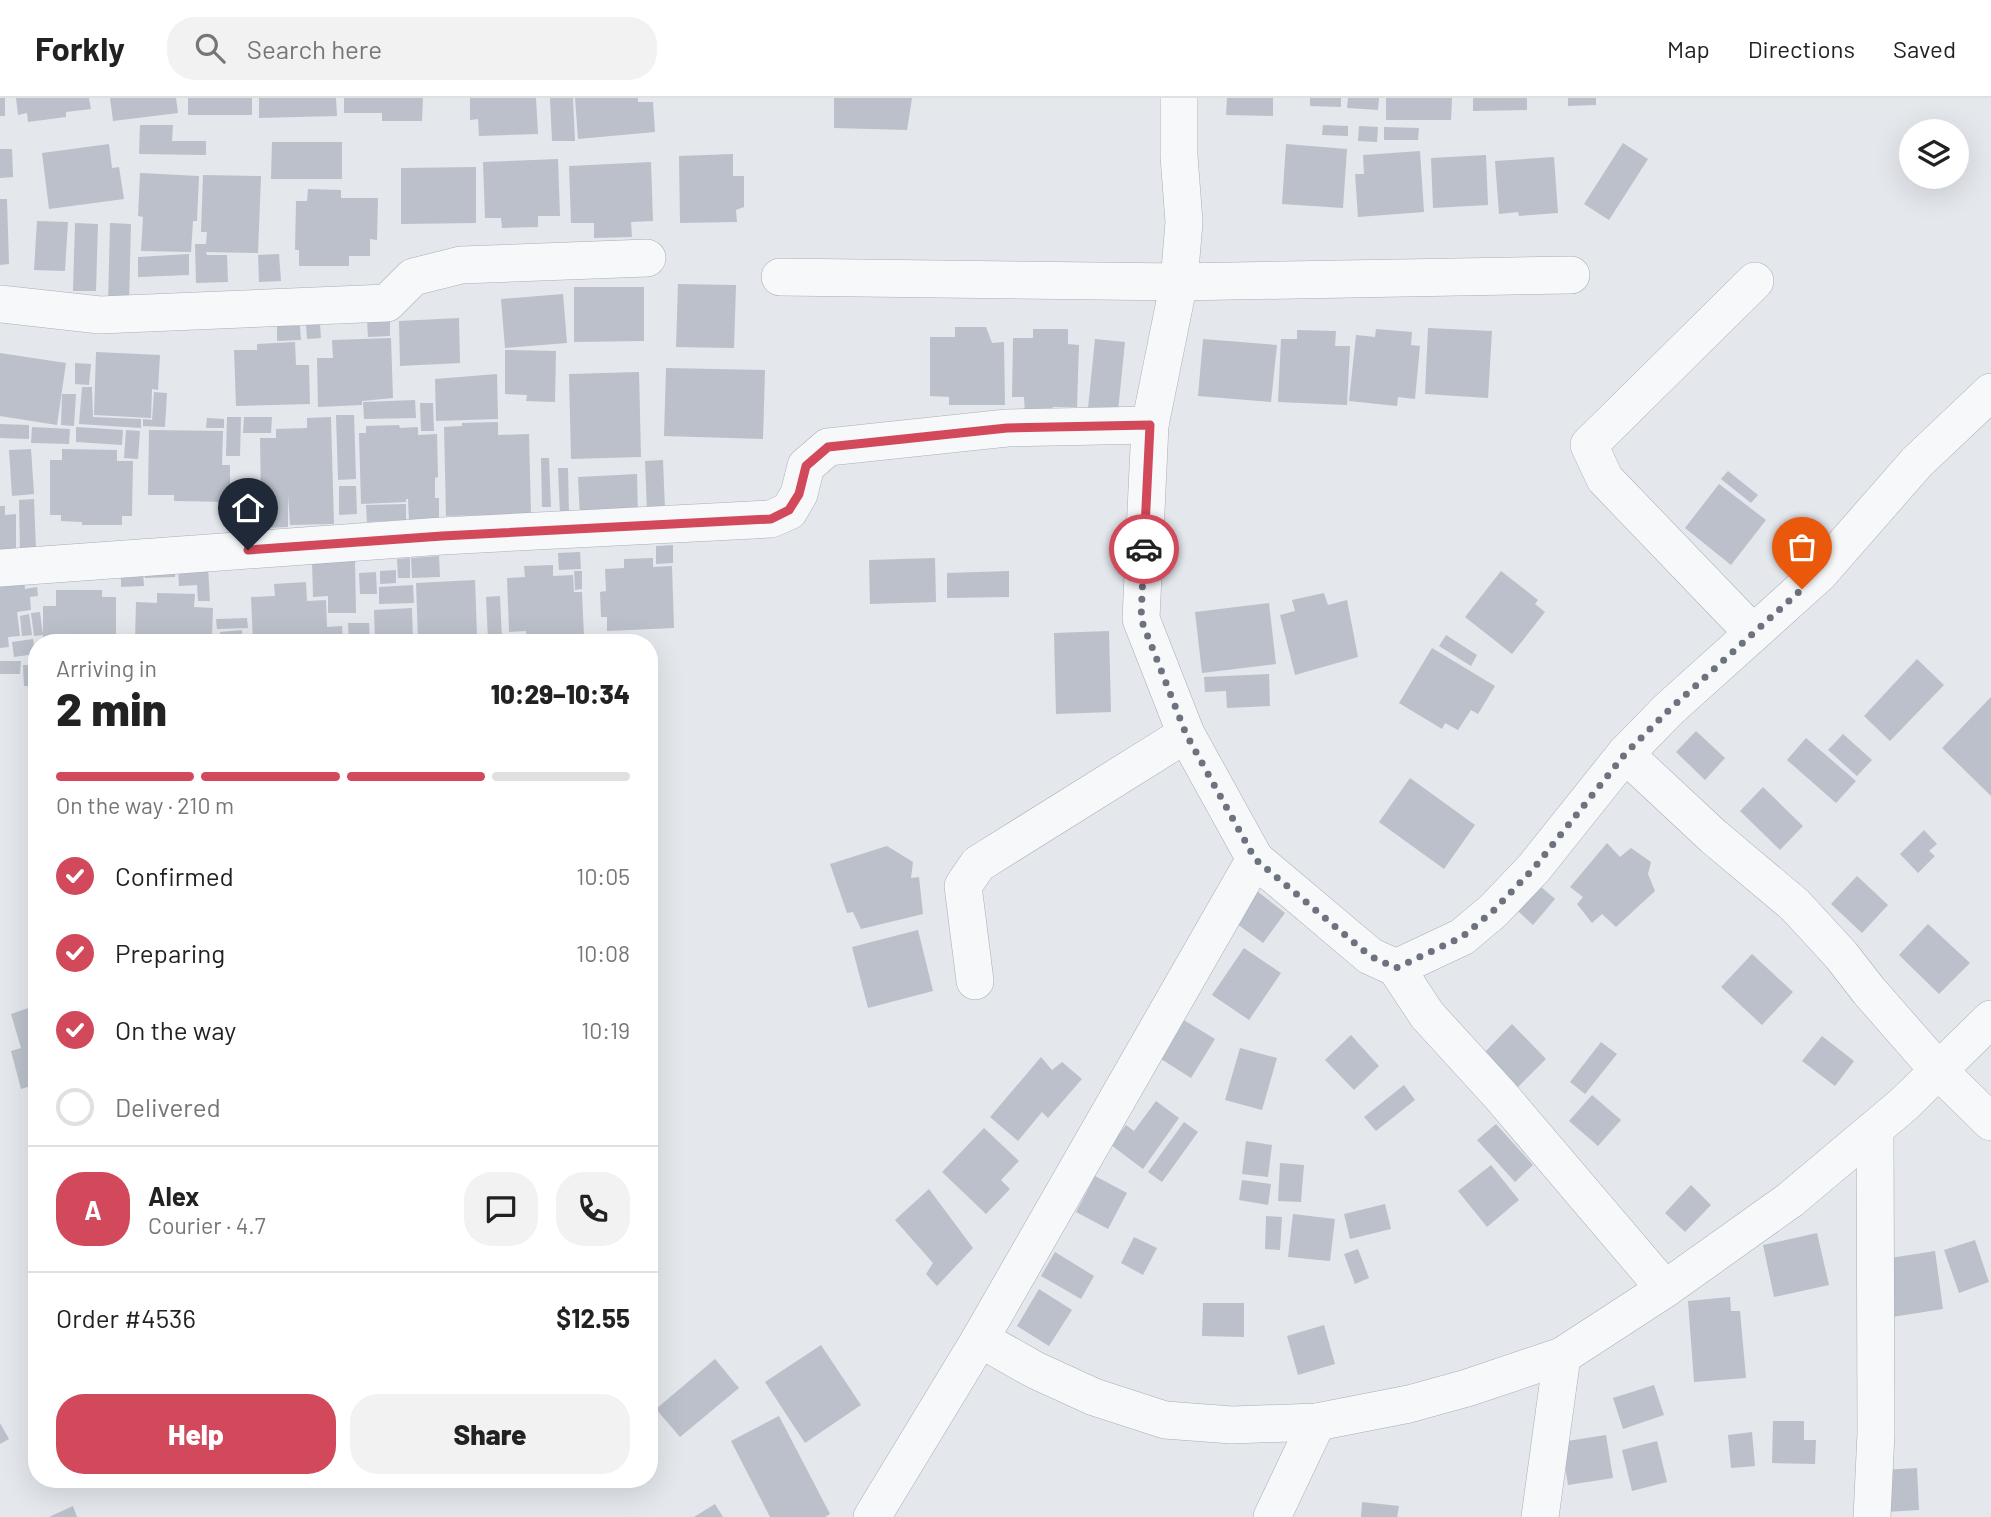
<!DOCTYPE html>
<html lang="en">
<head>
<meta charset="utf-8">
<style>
	:root { --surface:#fff; --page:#f2f2f2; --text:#222; --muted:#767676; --line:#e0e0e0; --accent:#d1495b }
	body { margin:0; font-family:Barlow,sans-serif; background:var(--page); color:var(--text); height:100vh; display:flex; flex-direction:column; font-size:26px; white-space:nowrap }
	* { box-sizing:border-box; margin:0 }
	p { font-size:23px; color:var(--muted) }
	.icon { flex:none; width:38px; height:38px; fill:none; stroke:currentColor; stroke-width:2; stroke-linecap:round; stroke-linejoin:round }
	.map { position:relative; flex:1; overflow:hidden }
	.sheet { position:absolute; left:28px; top:536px; width:630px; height:854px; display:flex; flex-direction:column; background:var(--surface); border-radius:28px; box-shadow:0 7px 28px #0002 }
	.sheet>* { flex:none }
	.fabs { position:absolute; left:1899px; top:21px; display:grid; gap:14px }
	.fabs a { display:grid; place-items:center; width:70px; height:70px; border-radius:50%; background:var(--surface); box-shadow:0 7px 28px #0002; font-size:35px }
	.pin { position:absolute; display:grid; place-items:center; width:60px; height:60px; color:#fff; margin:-72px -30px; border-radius:50% 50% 50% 0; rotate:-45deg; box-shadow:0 0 7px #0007 }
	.pin .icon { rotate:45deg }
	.courier { position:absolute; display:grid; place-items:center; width:70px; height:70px; margin:-35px; border:5px solid #d1495b; border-radius:50%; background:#fff; color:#222; box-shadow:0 2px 9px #0007 }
	.overview em { font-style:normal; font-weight:800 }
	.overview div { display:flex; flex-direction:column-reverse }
	.overview { display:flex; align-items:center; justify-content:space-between; height:119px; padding:0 28px }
	h1 { font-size:46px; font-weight:800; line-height:52px }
	.bar { display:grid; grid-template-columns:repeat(4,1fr); gap:10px 7px; align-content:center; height:84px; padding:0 28px }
	.bar i { height:9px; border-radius:5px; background:var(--line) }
	.bar .active { background:var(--accent) }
	.bar p { grid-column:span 4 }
	.line { display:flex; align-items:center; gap:18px; padding:0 28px; border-top:2px solid var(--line) }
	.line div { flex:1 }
	.round { display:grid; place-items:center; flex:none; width:74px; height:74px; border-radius:28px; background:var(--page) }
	ol { padding:0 28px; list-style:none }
	li { display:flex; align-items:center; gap:21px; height:77px }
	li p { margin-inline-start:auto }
	li .icon { padding:7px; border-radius:50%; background:var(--accent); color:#fff; stroke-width:4 }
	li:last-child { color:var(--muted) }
	li i { width:38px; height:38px; border:4px solid var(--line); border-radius:50% }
	.action { display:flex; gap:14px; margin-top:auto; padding:14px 28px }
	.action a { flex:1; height:80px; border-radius:28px; background:var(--accent); color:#fff; font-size:28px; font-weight:800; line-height:80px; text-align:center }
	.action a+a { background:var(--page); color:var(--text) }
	header { display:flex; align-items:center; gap:42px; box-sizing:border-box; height:98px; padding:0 35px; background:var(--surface); border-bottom:2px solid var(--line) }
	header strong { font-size:33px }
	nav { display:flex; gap:38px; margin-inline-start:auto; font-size:24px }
	.search { width:490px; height:63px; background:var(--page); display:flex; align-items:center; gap:18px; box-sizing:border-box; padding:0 24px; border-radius:28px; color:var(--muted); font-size:26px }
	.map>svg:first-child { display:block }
</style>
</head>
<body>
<header>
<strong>Forkly</strong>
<div class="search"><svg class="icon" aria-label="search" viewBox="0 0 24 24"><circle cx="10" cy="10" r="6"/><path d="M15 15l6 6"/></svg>Search here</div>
<nav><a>Map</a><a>Directions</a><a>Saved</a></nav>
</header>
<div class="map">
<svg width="1991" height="1419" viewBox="0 0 1991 1419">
	<rect width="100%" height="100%" fill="#e4e7ec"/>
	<!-- building -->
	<g fill="#bbc0ca">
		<rect x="0" y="0" width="5" height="18"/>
		<path d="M16,0H89L91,11L66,14V19L28,24L27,15L18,17Z"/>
		<path d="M110,0H176L178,15L113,23Z"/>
		<rect x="188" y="0" width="64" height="17"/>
		<path d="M259,0H336L337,18L259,20Z"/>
		<path d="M344,0H423L422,23H382V15H344Z"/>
		<path d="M470,0H536L538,36L479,38L478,21L470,22Z"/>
		<path d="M550,0H573L575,43H552Z"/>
		<path d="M575,0H638V4H653L655,34L578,41Z"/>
		<path d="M834,0H912L907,32L834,30Z"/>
		<path d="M1227,0H1273V18L1226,17Z"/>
		<path d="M1310,0H1341V9L1310,8Z"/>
		<path d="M1348,0H1379L1378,12L1347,10Z"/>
		<path d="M1386,0H1452L1451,22H1386Z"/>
		<path d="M1473,0H1527V12L1473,13Z"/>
		<path d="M1568,0H1596V7L1568,8Z"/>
		<path d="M140,27H173L172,43H206V57L139,56Z"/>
		<path d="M1323,27L1348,28V38L1322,37Z"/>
		<path d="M1359,28L1378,29L1377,44L1358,43Z"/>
		<path d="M1384,29L1419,30L1418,42H1384Z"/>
		<path d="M272,44H342V81H271Z"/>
		<path d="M1623,45L1648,61L1609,122L1584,106Z"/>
		<path d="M109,46L112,70L119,69L124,101L49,111L42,55Z"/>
		<path d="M1286,46L1347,51L1343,110L1282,106Z"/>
		<path d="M0,51H12L13,79L0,80Z"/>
		<path d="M1420,53L1424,114L1358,119L1355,76H1364L1363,57Z"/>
		<path d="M733,56V78H744V109L736,112L737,124L680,125L679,58Z"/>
		<path d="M1486,57L1488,107L1433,110L1431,60Z"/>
		<path d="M1554,59L1558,115L1519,118L1518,114L1499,116L1495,63Z"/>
		<path d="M558,61L560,118H538V129L502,130L501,120H485L483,64Z"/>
		<path d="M651,64L653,123L631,124L632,139L594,140V125H571L569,68Z"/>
		<path d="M476,69V125L401,126V70Z"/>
		<path d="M140,75L199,78L197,123H193L191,154L141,153L143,119L138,118Z"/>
		<path d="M203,77L261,78L258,155L206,154L207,157H227L228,184L196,185L195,146H206L207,134H201Z"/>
		<path d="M308,91L341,92V100H378L377,142L370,141V158H349V168H299V152H295L296,103H307Z"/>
		<path d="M0,101H7L9,166L0,167Z"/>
		<path d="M37,123L68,124L65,173L34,172Z"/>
		<path d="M75,125L98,126L96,193H73Z"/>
		<path d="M110,125L131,126L129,207L108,206Z"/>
		<path d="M189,156V177L138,179V159Z"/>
		<path d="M279,156L281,183L259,184L258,157Z"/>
		<path d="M678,186L736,187L734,250L676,249Z"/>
		<path d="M574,189H644V243L574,244Z"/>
		<path d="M563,196L567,245L505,250L501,201Z"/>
		<path d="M459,220L460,265L400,268L399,223Z"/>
		<path d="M390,221V238L368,239L367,222Z"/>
		<path d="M320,226L321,240L307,241L306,227Z"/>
		<path d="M277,228H300L301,242L277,243Z"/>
		<path d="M955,229H986L992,245L1004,244L1005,307H949V299L930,298V239H955Z"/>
		<path d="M1428,230L1492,233L1488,300L1425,296Z"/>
		<path d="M1033,231H1068V246L1079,247L1077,309H1053L1051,315H1025L1024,299H1012L1013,240H1033Z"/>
		<path d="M1376,231L1412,234L1411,247L1420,248L1415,301L1398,299L1397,308L1349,303L1356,237L1375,239Z"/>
		<path d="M1297,232L1336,233L1335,248H1350L1347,307L1278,304L1281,241H1297Z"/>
		<path d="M391,240L393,300L362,303V307L318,309L317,260H333L332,242Z"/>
		<path d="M1095,241L1125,244L1117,323L1087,320Z"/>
		<path d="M1203,241L1277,247L1271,304L1198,298Z"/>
		<path d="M295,244L296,267H309L310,306L236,308L234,252H257V246Z"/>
		<path d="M505,252L556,253L555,304L526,303L527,297L505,296Z"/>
		<path d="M96,254L160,257L158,292L152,291L151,320L94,317Z"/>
		<path d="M0,255L66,265L57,327L0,318Z"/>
		<path d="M75,265L91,266L89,287L75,286Z"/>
		<path d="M666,270L765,272L763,341L664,338Z"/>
		<path d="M639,274L641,359L571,361L569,276Z"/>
		<path d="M497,276L498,321L436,323L435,281Z"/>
		<path d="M82,289H92L93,319L141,321V330L79,326Z"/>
		<path d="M154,294L167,295L165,329L143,328V321L152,322Z"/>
		<path d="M62,296H76L74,328L61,327Z"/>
		<path d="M415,302L416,320L364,321L363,304Z"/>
		<path d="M420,305H433L434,333H421Z"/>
		<path d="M336,317H354L356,381L338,382Z"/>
		<path d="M227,319H241L240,358H226Z"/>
		<path d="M244,319H272L271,335H243Z"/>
		<path d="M331,319L334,426L290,427L288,397V429L240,431L239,403L261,402L260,340H276V331L307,330V320Z"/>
		<path d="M207,320L224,321V330H206Z"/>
		<path d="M498,324V337L529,336L531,416L446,418L444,329L462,328V325Z"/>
		<path d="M0,326L29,327V341L0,340Z"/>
		<path d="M399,327L400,330L418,329V337L437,336L438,379L435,380V400H439V422L409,424L408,401H406V404L361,406L359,335H366V328Z"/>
		<path d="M32,329L70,331L69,346L31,345Z"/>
		<path d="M76,329L123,332L122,347L76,344Z"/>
		<path d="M126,332L140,333L138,361L124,360Z"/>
		<path d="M149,332L223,333L222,367H230V404L174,403V397H148Z"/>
		<path d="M31,351L34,396L12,398L9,352Z"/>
		<path d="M62,351L117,352V363H133L132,418H122V427H82V424L61,423V417H50V362H62Z"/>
		<path d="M541,360H549L551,409H542Z"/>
		<path d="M663,362L665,412L647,413L645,363Z"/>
		<path d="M558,370H568L569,417L560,418Z"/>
		<path d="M1728,373L1758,397L1751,405L1721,381Z"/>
		<path d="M637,376L638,418L580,420L578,379Z"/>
		<path d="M1719,386L1766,422L1731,467L1685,430Z"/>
		<path d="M339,388H356L357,416L339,417Z"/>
		<path d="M34,401L36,452H20L19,402Z"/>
		<path d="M406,406V422L367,424L366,407Z"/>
		<path d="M0,408H5V417L16,416V459H0Z"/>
		<path d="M673,447V465L656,466V448Z"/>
		<path d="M580,454L581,471L559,472L558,455Z"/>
		<path d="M439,458L440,479L412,480L411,460Z"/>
		<path d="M410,460V480H398L397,461Z"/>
		<path d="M653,460V469L672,468L674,530L607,533V519H601L600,494L606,493L605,471L624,470V461Z"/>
		<path d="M935,460L936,504L870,506L869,462Z"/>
		<path d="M355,462L356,515H328V498L313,499L312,463Z"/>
		<path d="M553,467V478L573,477L574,494H582L584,539L526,542V533L509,534L507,480L525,479L524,468Z"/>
		<path d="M208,469L210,503H198L197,487L179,488L178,470Z"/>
		<path d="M175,470V479L145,480L144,471Z"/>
		<path d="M396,472V485L380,486V473Z"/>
		<path d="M574,473H582V491L575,492Z"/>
		<path d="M1009,473V499L947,500V475Z"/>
		<path d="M1501,473L1538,502L1535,506L1545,514L1512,556L1465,519Z"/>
		<path d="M143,474L144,488L121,489V475Z"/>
		<path d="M376,474L377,496H360L359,475Z"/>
		<path d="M24,482L25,491L37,489L38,498L30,499L31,512L17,514L20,538L8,539L9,549L0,550V486Z"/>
		<path d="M475,482L477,538L418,541L416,485Z"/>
		<path d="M306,484L307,503L326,502L327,529L342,528L343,544H253L251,499L275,498L274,486Z"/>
		<path d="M413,487L414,505L379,506V489Z"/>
		<path d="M56,492H102V499H116V544H43V508H56Z"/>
		<path d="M157,495L195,496L194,509L213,510L212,539H209V544H135L136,504L157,505Z"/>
		<path d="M1324,495L1328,507L1347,502L1358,559L1295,577L1280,517L1295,513L1292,502Z"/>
		<path d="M500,498L502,542H488L486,499Z"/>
		<path d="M1269,505L1276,566L1202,575L1195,514Z"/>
		<path d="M412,510L413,544H375L374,512Z"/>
		<path d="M40,514L43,537L34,538L31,515Z"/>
		<path d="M29,516L32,537L22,538L20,518Z"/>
		<path d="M247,520L248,530L217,531L216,521Z"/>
		<path d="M348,525H369L370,544H349Z"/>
		<path d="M242,532L243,544H220V534Z"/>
		<path d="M1109,533L1111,614L1056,616L1054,535Z"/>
		<path d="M1446,537L1477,557L1471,568L1439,548Z"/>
		<path d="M33,541L35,556L14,559L12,544Z"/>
		<path d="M1432,550L1495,588L1478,616L1471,612L1458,632L1445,625L1442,631L1399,605Z"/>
		<path d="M1917,561L1944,587L1890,643L1864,618Z"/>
		<path d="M0,563H21L20,576H0Z"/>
		<path d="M23,567H37V588H24Z"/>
		<path d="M1269,576L1270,608L1227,610L1226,593L1205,594L1204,579Z"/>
		<path d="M1991,599V698L1942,650Z"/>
		<path d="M1696,633L1725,660L1705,682L1676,654Z"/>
		<path d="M1843,636L1872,662L1857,678L1828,652Z"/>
		<path d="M1806,640L1856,683L1836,705L1787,662Z"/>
		<path d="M1410,680L1475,727L1444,771L1379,724Z"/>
		<path d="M1763,689L1803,728L1780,752L1740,713Z"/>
		<path d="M1924,732L1937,746L1929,753L1935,758L1918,775L1900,756Z"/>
		<path d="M1607,745L1620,759L1631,750L1651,764L1648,776L1655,793L1616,829L1602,816L1592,825L1577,806L1583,799L1570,789Z"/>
		<path d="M887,748L913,764L911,780L919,779L923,816L861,831L853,814L847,815L830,766Z"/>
		<path d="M1857,778L1888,807L1862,835L1831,806Z"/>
		<path d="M1531,780L1555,801L1533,827L1509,805Z"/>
		<path d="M1248,786L1285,815L1263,845L1225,817Z"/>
		<path d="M1928,826L1970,865L1939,896L1899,857Z"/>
		<path d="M918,832L933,893L868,910L852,849Z"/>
		<path d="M1244,850L1281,875L1249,922L1212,897Z"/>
		<path d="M1752,856L1793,894L1762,927L1721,889Z"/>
		<path d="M37,907V986L21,991L11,953L21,950L11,916Z"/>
		<path d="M1182,921L1215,941L1191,980L1158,959Z"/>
		<path d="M1512,926L1546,961L1518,989L1484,955Z"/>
		<path d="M1351,937L1379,968L1354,992L1325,962Z"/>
		<path d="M1822,938L1854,963L1835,988L1802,963Z"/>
		<path d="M1601,944L1617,956L1585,996L1570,984Z"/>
		<path d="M1240,950L1277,960L1262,1012L1225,1002Z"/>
		<path d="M1041,959L1052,972L1062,964L1082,981L1048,1020L1042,1014L1018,1043L990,1019Z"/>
		<path d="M1404,987L1415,1002L1376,1033L1364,1019Z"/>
		<path d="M1592,997L1621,1022L1598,1048L1569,1023Z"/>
		<path d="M1156,1003L1179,1020L1143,1071L1111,1047L1126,1027L1134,1033Z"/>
		<path d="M1184,1024L1198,1034L1162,1084L1148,1074Z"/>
		<path d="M1496,1026L1533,1067L1515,1084L1477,1042Z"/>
		<path d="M984,1030L1019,1063L1001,1082L1010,1091L986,1116L942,1074Z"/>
		<path d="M1246,1043L1272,1047L1268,1079L1242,1076Z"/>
		<path d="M1280,1065L1304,1067L1301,1104L1278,1103Z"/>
		<path d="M1491,1067L1519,1102L1487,1129L1458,1093Z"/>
		<path d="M1095,1078L1127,1095L1108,1131L1076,1114Z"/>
		<path d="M1242,1082L1271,1086L1268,1107L1239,1102Z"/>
		<path d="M1691,1087L1711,1107L1685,1134L1665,1115Z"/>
		<path d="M929,1091L973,1150L937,1188L926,1176L933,1165L895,1122Z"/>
		<path d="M1385,1106L1391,1131L1350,1141L1344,1116Z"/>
		<path d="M1293,1116L1335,1121L1330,1163L1288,1159Z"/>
		<path d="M1266,1118L1282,1119L1280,1152L1265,1151Z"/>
		<path d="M1817,1135L1829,1187L1774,1199L1763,1147Z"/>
		<path d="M1134,1139L1157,1150L1143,1177L1121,1165Z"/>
		<path d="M1975,1142L1989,1184L1959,1195L1944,1152Z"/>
		<path d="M1358,1151L1369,1180L1355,1186L1344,1156Z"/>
		<path d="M1935,1153L1943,1211L1892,1219L1884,1161Z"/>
		<path d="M1055,1154L1094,1178L1081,1201L1041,1178Z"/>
		<path d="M1039,1191L1072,1212L1049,1248L1017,1228Z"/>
		<path d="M1730,1199L1731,1213H1740L1746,1280L1694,1284L1688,1203Z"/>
		<path d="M1203,1205H1244V1239L1202,1238Z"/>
		<path d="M1324,1227L1335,1266L1298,1277L1287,1238Z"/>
		<path d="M821,1247L861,1307L805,1345L765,1284Z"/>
		<path d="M715,1261L739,1290L680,1339L656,1311Z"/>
		<path d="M1654,1287L1664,1317L1623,1331L1613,1300Z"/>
		<path d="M779,1318L830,1416L825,1419H770L731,1343Z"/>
		<path d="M1773,1323H1804V1342H1816L1815,1366L1772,1365Z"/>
		<path d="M0,1325L9,1341L0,1346Z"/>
		<path d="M1752,1334L1755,1368L1731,1370L1728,1337Z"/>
		<path d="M1606,1337L1613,1380L1568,1387L1561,1344Z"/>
		<path d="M1657,1343L1667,1384L1632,1393L1622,1352Z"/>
		<path d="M1917,1370L1919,1412L1886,1414L1883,1372Z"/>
		<path d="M1362,1404L1399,1408L1397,1419H1361Z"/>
		<path d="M715,1406L723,1419H694Z"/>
		<path d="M73,1408L77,1419H49Z"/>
	</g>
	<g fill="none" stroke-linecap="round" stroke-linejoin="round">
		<defs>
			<g id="street">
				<path d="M780,179L1179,184L1571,177"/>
				<path d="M0,206L100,217L387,205L413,179L461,167L647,160"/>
				<path d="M0,470L442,438L771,421L789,413L799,396L806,368L828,349L1007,330L1150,327"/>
				<path d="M1753,535L1605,381L1589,347L1755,183"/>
				<path d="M1625,656L1714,739L1795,807L1841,857L1869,893L1939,973L1991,1024"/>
				<path d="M1255,761L1370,858L1396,870L1427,917L1500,997L1665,1191"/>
				<path d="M1396,870L1462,839L1493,813L1534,770L1625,656L1669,611L1819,476L1917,364L1991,294"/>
				<path d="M975,883L963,788L978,766L1186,636"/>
				<path d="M980,1241L1035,1272L1094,1299L1165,1322L1232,1327L1317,1324L1409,1306L1467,1290L1562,1258L1665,1191L1790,1102L1903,1007L1991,921"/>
				<path d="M872,1419L980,1241L1255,761L1186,636L1141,521L1150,327L1179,184L1184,124L1179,58V0"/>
				<path d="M1272,1419L1317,1324"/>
				<path d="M1540,1419L1562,1258"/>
				<path d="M1872,1419L1876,1335L1875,1032"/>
			</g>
		</defs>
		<!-- street casing -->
		<use href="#street" stroke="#a9aeb7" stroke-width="38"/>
		<!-- street -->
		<use href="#street" stroke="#f7f8fa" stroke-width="37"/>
	</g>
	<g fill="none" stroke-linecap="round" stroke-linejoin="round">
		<!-- done -->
		<path stroke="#6c737f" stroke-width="7" stroke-dasharray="0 12.6" d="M1144,451L1141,521L1186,636L1255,761L1370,858L1396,870L1462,839L1493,813L1534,770L1625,656L1670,611L1802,491"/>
		<!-- route -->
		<path stroke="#d1495b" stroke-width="9" d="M248,452L442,438L771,421L789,412L799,396L806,368L828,349L1007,330L1150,327L1144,451"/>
	</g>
</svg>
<div class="fabs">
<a><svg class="icon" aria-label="layers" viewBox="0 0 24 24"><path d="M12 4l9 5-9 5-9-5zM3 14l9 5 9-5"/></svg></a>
</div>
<div class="pin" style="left:1802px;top:491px;background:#ea580c"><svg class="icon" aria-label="bag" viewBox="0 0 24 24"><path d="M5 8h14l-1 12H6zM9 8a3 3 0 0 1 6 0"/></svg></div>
<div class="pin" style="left:248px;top:452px;background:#1f2937"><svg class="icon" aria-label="home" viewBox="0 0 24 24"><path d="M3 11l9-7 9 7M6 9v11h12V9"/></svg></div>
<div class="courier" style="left:1144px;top:451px"><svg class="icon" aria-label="car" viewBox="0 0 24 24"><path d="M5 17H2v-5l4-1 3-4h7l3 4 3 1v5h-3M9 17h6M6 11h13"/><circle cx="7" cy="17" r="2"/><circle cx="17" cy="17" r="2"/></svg></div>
<section class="sheet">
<div class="overview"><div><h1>2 min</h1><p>Arriving in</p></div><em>10:29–10:34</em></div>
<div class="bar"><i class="active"></i><i class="active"></i><i class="active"></i><i></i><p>On the way · 210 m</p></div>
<ol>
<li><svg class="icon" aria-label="check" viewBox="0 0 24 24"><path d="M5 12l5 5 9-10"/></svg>Confirmed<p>10:05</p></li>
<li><svg class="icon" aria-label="check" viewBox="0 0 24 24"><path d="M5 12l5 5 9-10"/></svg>Preparing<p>10:08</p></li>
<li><svg class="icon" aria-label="check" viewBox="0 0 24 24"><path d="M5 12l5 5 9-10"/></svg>On the way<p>10:19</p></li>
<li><i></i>Delivered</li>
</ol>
<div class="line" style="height:126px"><b class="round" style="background:var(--accent);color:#fff">A</b><div><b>Alex</b><p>Courier · 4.7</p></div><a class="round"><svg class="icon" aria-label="chat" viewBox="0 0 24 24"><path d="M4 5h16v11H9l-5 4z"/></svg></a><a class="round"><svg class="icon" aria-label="phone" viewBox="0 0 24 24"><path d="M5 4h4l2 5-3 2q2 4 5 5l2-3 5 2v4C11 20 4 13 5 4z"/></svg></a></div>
<div class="line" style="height:91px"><div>Order #4536</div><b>$12.55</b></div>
<div class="action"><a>Help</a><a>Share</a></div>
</section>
</div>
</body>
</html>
